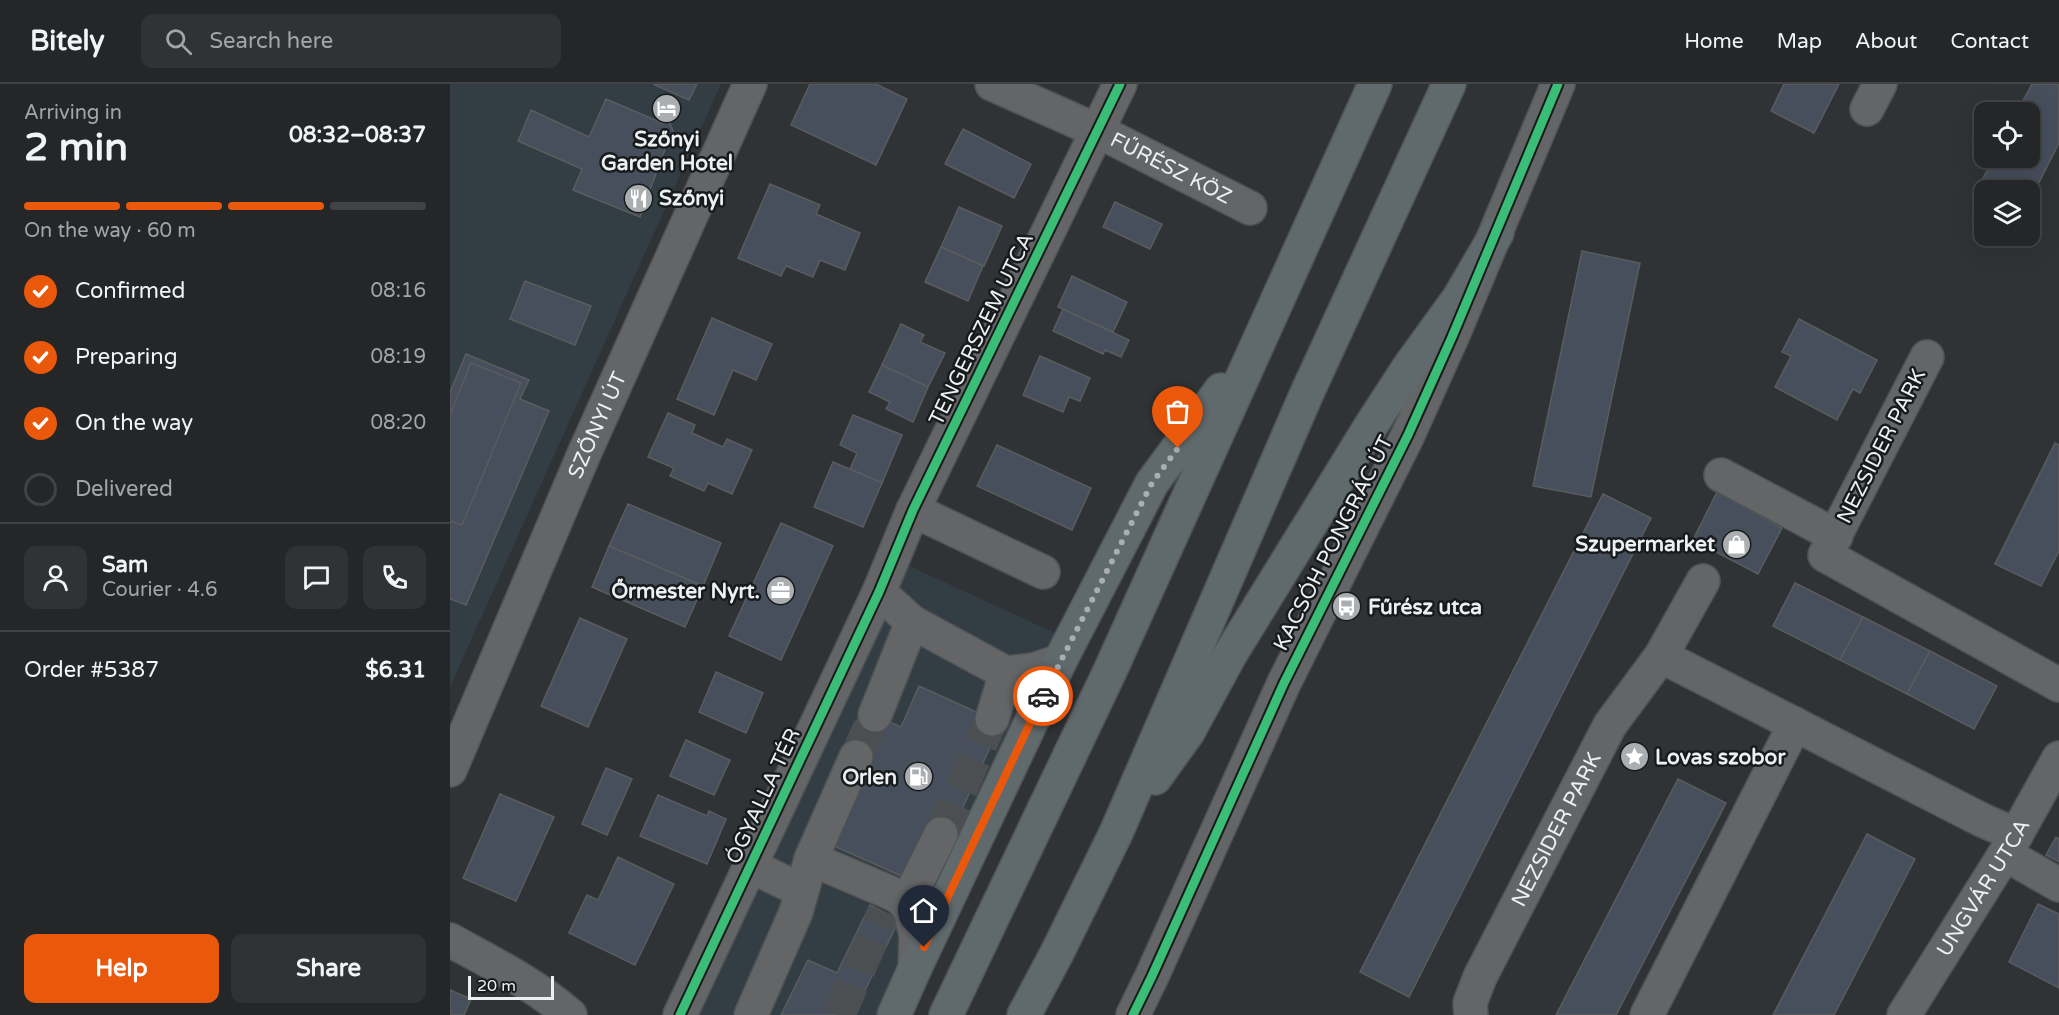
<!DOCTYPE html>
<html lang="en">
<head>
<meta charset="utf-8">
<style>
	:root { --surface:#242628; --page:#303234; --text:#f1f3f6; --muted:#a3a5a8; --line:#414345; --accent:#ea580c }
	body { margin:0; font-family:"Varela Round",sans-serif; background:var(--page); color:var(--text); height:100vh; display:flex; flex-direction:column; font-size:22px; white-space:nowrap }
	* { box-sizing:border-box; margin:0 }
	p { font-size:20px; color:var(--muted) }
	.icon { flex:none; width:33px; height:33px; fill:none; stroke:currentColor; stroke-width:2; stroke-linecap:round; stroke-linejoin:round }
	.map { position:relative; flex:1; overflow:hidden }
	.details { display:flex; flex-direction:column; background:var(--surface); width:450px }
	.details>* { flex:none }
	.fabs { position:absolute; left:1524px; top:18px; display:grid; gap:12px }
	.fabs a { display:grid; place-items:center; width:66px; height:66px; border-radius:12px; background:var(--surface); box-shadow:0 6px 24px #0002,0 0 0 2px var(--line); font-size:30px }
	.scale { position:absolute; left:18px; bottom:15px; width:86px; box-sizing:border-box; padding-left:6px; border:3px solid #edf0f2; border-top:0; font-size:16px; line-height:21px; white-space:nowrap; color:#edf0f2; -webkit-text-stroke:4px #181b1c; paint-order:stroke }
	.pin { position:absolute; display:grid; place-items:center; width:51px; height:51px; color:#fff; margin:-62px -26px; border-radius:50% 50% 50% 0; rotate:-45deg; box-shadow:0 0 6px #0007 }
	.pin .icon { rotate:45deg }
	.courier { position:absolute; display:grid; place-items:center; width:60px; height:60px; margin:-30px; border:4px solid #ea580c; border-radius:50%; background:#fff; color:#222; box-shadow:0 2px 8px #0007 }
	.head em { font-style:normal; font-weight:800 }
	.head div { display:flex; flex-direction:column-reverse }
	.head { display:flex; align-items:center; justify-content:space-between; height:102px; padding:0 24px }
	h1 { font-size:39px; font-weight:800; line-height:45px }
	.bar { display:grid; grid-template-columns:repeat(4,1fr); gap:9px 6px; align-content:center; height:72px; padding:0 24px }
	.bar i { height:8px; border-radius:4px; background:var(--line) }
	.bar .current { background:var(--accent) }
	.bar p { grid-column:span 4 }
	.line { display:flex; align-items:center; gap:15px; padding:0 24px; border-top:2px solid var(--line) }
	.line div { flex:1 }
	.round { display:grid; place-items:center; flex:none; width:63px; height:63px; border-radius:12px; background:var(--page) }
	ol { padding:0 24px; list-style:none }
	li { display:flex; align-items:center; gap:18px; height:66px }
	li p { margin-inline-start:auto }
	li .icon { padding:6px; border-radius:50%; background:var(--accent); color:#fff; stroke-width:4 }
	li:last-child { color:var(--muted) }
	li i { width:33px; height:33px; border:3px solid var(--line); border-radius:50% }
	.button { display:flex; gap:12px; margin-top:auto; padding:12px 24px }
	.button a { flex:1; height:69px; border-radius:12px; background:var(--accent); color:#fff; font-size:24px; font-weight:800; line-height:69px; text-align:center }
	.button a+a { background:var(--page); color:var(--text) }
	header { display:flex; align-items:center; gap:36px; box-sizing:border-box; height:84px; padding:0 30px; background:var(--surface); border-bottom:2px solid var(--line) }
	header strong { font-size:28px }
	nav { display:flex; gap:33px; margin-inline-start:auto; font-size:21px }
	.search { width:420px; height:54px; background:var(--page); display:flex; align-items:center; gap:15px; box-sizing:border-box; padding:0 21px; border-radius:12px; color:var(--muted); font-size:22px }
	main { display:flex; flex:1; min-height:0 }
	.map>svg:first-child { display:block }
</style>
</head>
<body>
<header>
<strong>Bitely</strong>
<div class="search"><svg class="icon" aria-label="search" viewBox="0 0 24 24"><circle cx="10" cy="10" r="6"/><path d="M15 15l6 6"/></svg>Search here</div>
<nav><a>Home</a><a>Map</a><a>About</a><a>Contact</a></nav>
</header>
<main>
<section class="details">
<div class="head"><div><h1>2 min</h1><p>Arriving in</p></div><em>08:32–08:37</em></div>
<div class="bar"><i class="current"></i><i class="current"></i><i class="current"></i><i></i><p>On the way · 60 m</p></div>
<ol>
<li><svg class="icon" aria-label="check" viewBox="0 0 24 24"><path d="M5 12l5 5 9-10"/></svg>Confirmed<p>08:16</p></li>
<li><svg class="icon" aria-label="check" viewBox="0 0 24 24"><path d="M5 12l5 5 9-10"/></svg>Preparing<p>08:19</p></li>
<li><svg class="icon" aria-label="check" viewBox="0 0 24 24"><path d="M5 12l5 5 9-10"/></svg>On the way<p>08:20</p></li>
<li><i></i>Delivered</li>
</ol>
<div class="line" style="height:108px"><a class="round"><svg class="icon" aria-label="person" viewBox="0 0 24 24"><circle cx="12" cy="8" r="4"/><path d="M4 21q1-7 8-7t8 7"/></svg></a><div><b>Sam</b><p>Courier · 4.6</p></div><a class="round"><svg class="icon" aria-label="chat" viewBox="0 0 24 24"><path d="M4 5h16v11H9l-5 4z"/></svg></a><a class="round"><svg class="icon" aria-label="phone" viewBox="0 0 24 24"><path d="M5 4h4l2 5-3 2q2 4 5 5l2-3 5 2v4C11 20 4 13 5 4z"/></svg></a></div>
<div class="line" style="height:78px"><div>Order #5387</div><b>$6.31</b></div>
<div class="button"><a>Help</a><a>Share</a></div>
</section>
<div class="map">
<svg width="1609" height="931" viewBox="0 0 1609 931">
	<rect width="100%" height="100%" fill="#303335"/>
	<!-- built -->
	<g fill="#333d44">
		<path d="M0,0H271L0,603Z"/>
		<path d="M453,479L607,550L427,931H239Z"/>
	</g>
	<!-- building -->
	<g fill="#474e5c" stroke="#5a5c5e" stroke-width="1.5">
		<path d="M203,0H247L239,16Z"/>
		<path d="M360,0H426L457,15L426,81L341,41Z"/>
		<path d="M1334,0H1389L1364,49L1321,27Z"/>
		<path d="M1582,0H1609V59L1580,116V106H1534V114L1525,109L1544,74H1580V28H1567Z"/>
		<path d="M156,15L212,39L219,37L227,57L216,63L190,133L123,106L132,85L68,57L81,26L139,53Z"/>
		<path d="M513,45L581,80L564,114L495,80Z"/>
		<path d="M320,100L370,121L366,130L410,149L395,186L370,176L363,193L336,182L331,192L288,174Z"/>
		<path d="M665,118L712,140L700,165L653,143Z"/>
		<path d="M509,123L552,142L534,182L491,163Z"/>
		<path d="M491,163L533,182L518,217L475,198Z"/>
		<path d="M1132,167L1190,179L1141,413L1083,402Z"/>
		<path d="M622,192L677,218L663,248L608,223Z"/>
		<path d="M75,197L141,222L125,261L60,235Z"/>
		<path d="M613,225L679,256L671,273L655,266L653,270L603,247Z"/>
		<path d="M262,234L322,260L306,296L283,286L264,331L227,315Z"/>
		<path d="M1349,235L1427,276L1410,309L1403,305L1387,336L1325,303L1341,272L1332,268Z"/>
		<path d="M451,240L474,251L470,258L495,269L478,303L432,281Z"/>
		<path d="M16,270L79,296L70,315L99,327L16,521L0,515V308Z"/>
		<path d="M590,272L640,294L630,317L619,313L613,328L573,311Z"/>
		<path d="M21,279L71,299L12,441L0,437V331Z"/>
		<path d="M432,281L478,303L463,338L436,325L440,318L419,308Z"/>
		<path d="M218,329L245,341L242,349L273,363L277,355L302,366L282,410L258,399L254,407L220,392L224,384L198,373Z"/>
		<path d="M403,331L452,351L432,399L400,385L407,369L390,361Z"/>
		<path d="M1605,359L1609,361V467L1591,502L1545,480Z"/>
		<path d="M547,361L641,404L622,446L527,402Z"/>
		<path d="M383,378L432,399L413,443L364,423Z"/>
		<path d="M1267,408L1332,444L1308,490L1243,456Z"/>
		<path d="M1153,410L1201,434L959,913L910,888Z"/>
		<path d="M178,420L271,459L253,502L159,462Z"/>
		<path d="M331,439L383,462L331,576L279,552Z"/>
		<path d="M159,462L253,502L235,543L142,503Z"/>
		<path d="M1345,499L1413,533L1390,576L1323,542Z"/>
		<path d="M1413,533L1480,567L1457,610L1390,576Z"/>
		<path d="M130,534L177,555L138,643L91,622Z"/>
		<path d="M1480,567L1547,602L1524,645L1457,610Z"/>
		<path d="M266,588L313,609L296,649L249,628Z"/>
		<path d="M469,602L551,639L499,754L456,794L384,762L393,667L412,626L451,643Z"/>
		<path d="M236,656L280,676L264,711L220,692Z"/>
		<path d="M156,684L182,695L157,751L132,740Z"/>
		<path d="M1228,695L1276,719L1166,931H1106Z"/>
		<path d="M50,710L104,733L66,817L13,794Z"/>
		<path d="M208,711L257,732L259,727L276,735L257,780L190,752Z"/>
		<path d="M1417,750L1465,775L1384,931H1323Z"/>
		<path d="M1606,753L1609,755V778L1596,771Z"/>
		<path d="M168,773L224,800L185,881L119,849L137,811L148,816Z"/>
		<path d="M1588,820L1609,830V904L1559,878Z"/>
		<path d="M420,821L449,836L403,931H331L358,876L387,889Z"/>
		<path d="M0,906L21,915L14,931H0Z"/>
	</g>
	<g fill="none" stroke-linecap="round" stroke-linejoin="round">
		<!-- minor-tunnel -->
		<g stroke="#4c4f51" stroke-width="33" stroke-dasharray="33 16" stroke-linecap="butt">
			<path d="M406,673L425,631"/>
			<path d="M491,750L542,635"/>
			<path d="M389,931L434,828"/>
		</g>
		<defs>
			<g id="minor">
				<path id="s1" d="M542,0L648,47L800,124"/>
				<path d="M1417,25L1430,0"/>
				<path d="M1477,273L1375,471L1609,601"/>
				<path d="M1271,391L1386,452"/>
				<path d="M463,426L593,488"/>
				<path d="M429,508L462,538L556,589L583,586L610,577"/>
				<path d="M1211,572L1532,736L1566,751"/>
				<path d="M425,631L462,538"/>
				<path d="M542,635L556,589"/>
				<path id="s2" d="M0,686L134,370L300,0"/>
				<path d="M1555,770L1609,801"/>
				<path d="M361,775L448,812L459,823"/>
				<path d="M301,782L350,806"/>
				<path d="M0,856C40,878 86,901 120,931"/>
				<path d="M465,884L466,851L459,823L463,806L491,750"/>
				<path d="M230,931L429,508L463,426L670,0"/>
				<path d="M301,931L346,828L361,775L406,673"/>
				<path d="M683,931L702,892L834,599L958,351L1002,253L1108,0"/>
				<path id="s3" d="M1021,931L1020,919L1030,893L1160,641L1211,572L1253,497"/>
				<path d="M1197,931L1345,640"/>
				<path id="s4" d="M1454,931L1561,760L1609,674"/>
			</g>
			<g id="major">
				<path d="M705,694L738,648L781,569L922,340L959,283L1009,214L1047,149"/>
				<path d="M444,931L465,884L610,577L702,399L771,306"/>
				<path d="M496,931L660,587L925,0"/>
				<path d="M574,931L607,869L666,749L857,309L999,0"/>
			</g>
		</defs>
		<!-- minor casing -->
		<use href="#minor" stroke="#4f5254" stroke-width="36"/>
		<!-- major casing -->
		<use href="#major" stroke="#4f5254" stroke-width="36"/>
		<!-- minor -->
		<use href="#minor" stroke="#636567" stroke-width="33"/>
		<!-- major -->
		<use href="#major" stroke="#60696b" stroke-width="33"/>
		<defs>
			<g id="cycleway">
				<path d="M230,931L429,508L463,426L670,0"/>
				<path d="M683,931L702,892L834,599L958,351L1002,253L1108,0"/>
			</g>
		</defs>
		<!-- cycleway casing -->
		<use href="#cycleway" stroke="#181b1c" stroke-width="13"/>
		<!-- cycleway -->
		<use href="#cycleway" stroke="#3abd76" stroke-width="9"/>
	</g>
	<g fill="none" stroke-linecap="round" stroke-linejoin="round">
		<!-- done -->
		<path stroke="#abaeb0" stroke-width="6" stroke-dasharray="0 10.8" d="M593,612L702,399L728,364"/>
		<!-- route -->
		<path stroke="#ea580c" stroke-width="8" d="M474,863L593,612"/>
	</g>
	<!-- icons -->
	<defs>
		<symbol id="hotel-disc" viewBox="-11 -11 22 22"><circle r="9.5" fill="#abaeb0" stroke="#181b1c"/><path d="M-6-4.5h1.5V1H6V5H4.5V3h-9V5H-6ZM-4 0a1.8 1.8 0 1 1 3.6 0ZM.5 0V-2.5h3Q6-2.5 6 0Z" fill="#fff"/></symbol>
		<symbol id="restaurant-disc" viewBox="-11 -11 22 22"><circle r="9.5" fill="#abaeb0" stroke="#181b1c"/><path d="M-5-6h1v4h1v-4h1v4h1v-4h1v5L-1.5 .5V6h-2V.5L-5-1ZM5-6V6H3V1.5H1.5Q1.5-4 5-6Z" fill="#fff"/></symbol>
		<symbol id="shop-disc" viewBox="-11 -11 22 22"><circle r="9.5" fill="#abaeb0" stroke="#181b1c"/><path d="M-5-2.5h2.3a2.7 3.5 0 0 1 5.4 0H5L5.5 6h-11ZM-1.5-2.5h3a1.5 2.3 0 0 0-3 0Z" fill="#fff"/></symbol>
		<symbol id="office-disc" viewBox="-11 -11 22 22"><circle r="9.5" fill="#abaeb0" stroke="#181b1c"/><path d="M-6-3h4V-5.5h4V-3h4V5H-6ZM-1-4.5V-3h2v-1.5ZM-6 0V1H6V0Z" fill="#fff"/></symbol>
		<symbol id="bus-disc" viewBox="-11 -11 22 22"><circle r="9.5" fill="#abaeb0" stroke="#181b1c"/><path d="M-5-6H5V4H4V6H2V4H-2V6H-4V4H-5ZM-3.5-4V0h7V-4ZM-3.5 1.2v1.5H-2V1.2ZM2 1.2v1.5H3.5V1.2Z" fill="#fff"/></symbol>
		<symbol id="sight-disc" viewBox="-11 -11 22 22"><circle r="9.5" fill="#abaeb0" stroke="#181b1c"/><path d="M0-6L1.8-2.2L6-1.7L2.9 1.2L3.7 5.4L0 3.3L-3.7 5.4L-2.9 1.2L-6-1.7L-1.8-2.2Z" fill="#fff"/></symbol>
		<symbol id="fuel-disc" viewBox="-11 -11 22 22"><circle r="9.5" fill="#abaeb0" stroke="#181b1c"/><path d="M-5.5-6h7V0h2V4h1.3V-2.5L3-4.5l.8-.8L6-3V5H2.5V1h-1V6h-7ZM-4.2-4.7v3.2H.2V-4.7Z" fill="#fff"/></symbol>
	</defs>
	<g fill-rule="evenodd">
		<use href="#hotel-disc" x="200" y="8" width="33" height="33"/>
		<use href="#restaurant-disc" x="172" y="98" width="33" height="33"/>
		<use href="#shop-disc" x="1270" y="444" width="33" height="33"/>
		<use href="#office-disc" x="314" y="490" width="33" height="33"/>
		<use href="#bus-disc" x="880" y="506" width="33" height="33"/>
		<use href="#sight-disc" x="1168" y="656" width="33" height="33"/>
		<use href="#fuel-disc" x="452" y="676" width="33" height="33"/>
	</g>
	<g text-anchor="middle" stroke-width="5" stroke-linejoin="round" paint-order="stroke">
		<!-- poi labels -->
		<g font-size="21" font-weight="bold" fill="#edf0f2" stroke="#181b1c" text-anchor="start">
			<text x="217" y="62" text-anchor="middle">Szőnyi<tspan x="217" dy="24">Garden Hotel</tspan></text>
			<text x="209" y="121">Szőnyi</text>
			<text x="1265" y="467" text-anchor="end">Szupermarket</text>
			<text x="310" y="514" text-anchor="end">Őrmester Nyrt.</text>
			<text x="918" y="530">Fűrész utca</text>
			<text x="1205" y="680">Lovas szobor</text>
			<text x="447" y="700" text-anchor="end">Orlen</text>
		</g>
		<!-- street labels -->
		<g font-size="21" fill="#edf0f2" stroke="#181b1c">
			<text dy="7" stroke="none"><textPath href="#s1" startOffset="198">FŰRÉSZ KÖZ</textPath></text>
			<text transform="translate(531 245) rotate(-64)" y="7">TENGERSZEM UTCA</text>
			<text dy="7" stroke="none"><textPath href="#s2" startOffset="375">SZŐNYI ÚT</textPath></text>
			<text transform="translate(1431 362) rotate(-63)" y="7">NEZSIDER PARK</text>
			<text transform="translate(883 459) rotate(-63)" y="7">KACSÓH PONGRÁC ÚT</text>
			<text transform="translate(313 712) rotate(-65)" y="7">ÓGYALLA TÉR</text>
			<text dy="7" stroke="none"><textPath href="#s3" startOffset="206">NEZSIDER PARK</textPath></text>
			<text dy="7" stroke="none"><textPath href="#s4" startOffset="150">UNGVÁR UTCA</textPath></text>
		</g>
	</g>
</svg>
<div class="fabs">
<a><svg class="icon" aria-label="locate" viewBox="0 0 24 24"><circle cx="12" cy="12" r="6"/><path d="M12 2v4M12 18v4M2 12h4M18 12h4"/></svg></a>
<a><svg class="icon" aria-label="layers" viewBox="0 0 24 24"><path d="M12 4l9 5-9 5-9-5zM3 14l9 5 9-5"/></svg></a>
</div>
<div class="scale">20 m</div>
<div class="pin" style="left:728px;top:364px;background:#ea580c"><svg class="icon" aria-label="bag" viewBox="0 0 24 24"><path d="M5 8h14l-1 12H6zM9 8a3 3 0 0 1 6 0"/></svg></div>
<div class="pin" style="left:474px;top:863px;background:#1f2937"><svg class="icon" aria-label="home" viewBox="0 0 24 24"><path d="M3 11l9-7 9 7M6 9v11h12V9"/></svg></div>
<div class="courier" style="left:593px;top:612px"><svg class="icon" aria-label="car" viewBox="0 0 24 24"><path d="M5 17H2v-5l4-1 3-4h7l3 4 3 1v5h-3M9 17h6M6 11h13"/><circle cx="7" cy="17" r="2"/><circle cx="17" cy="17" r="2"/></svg></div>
</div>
</main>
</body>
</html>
